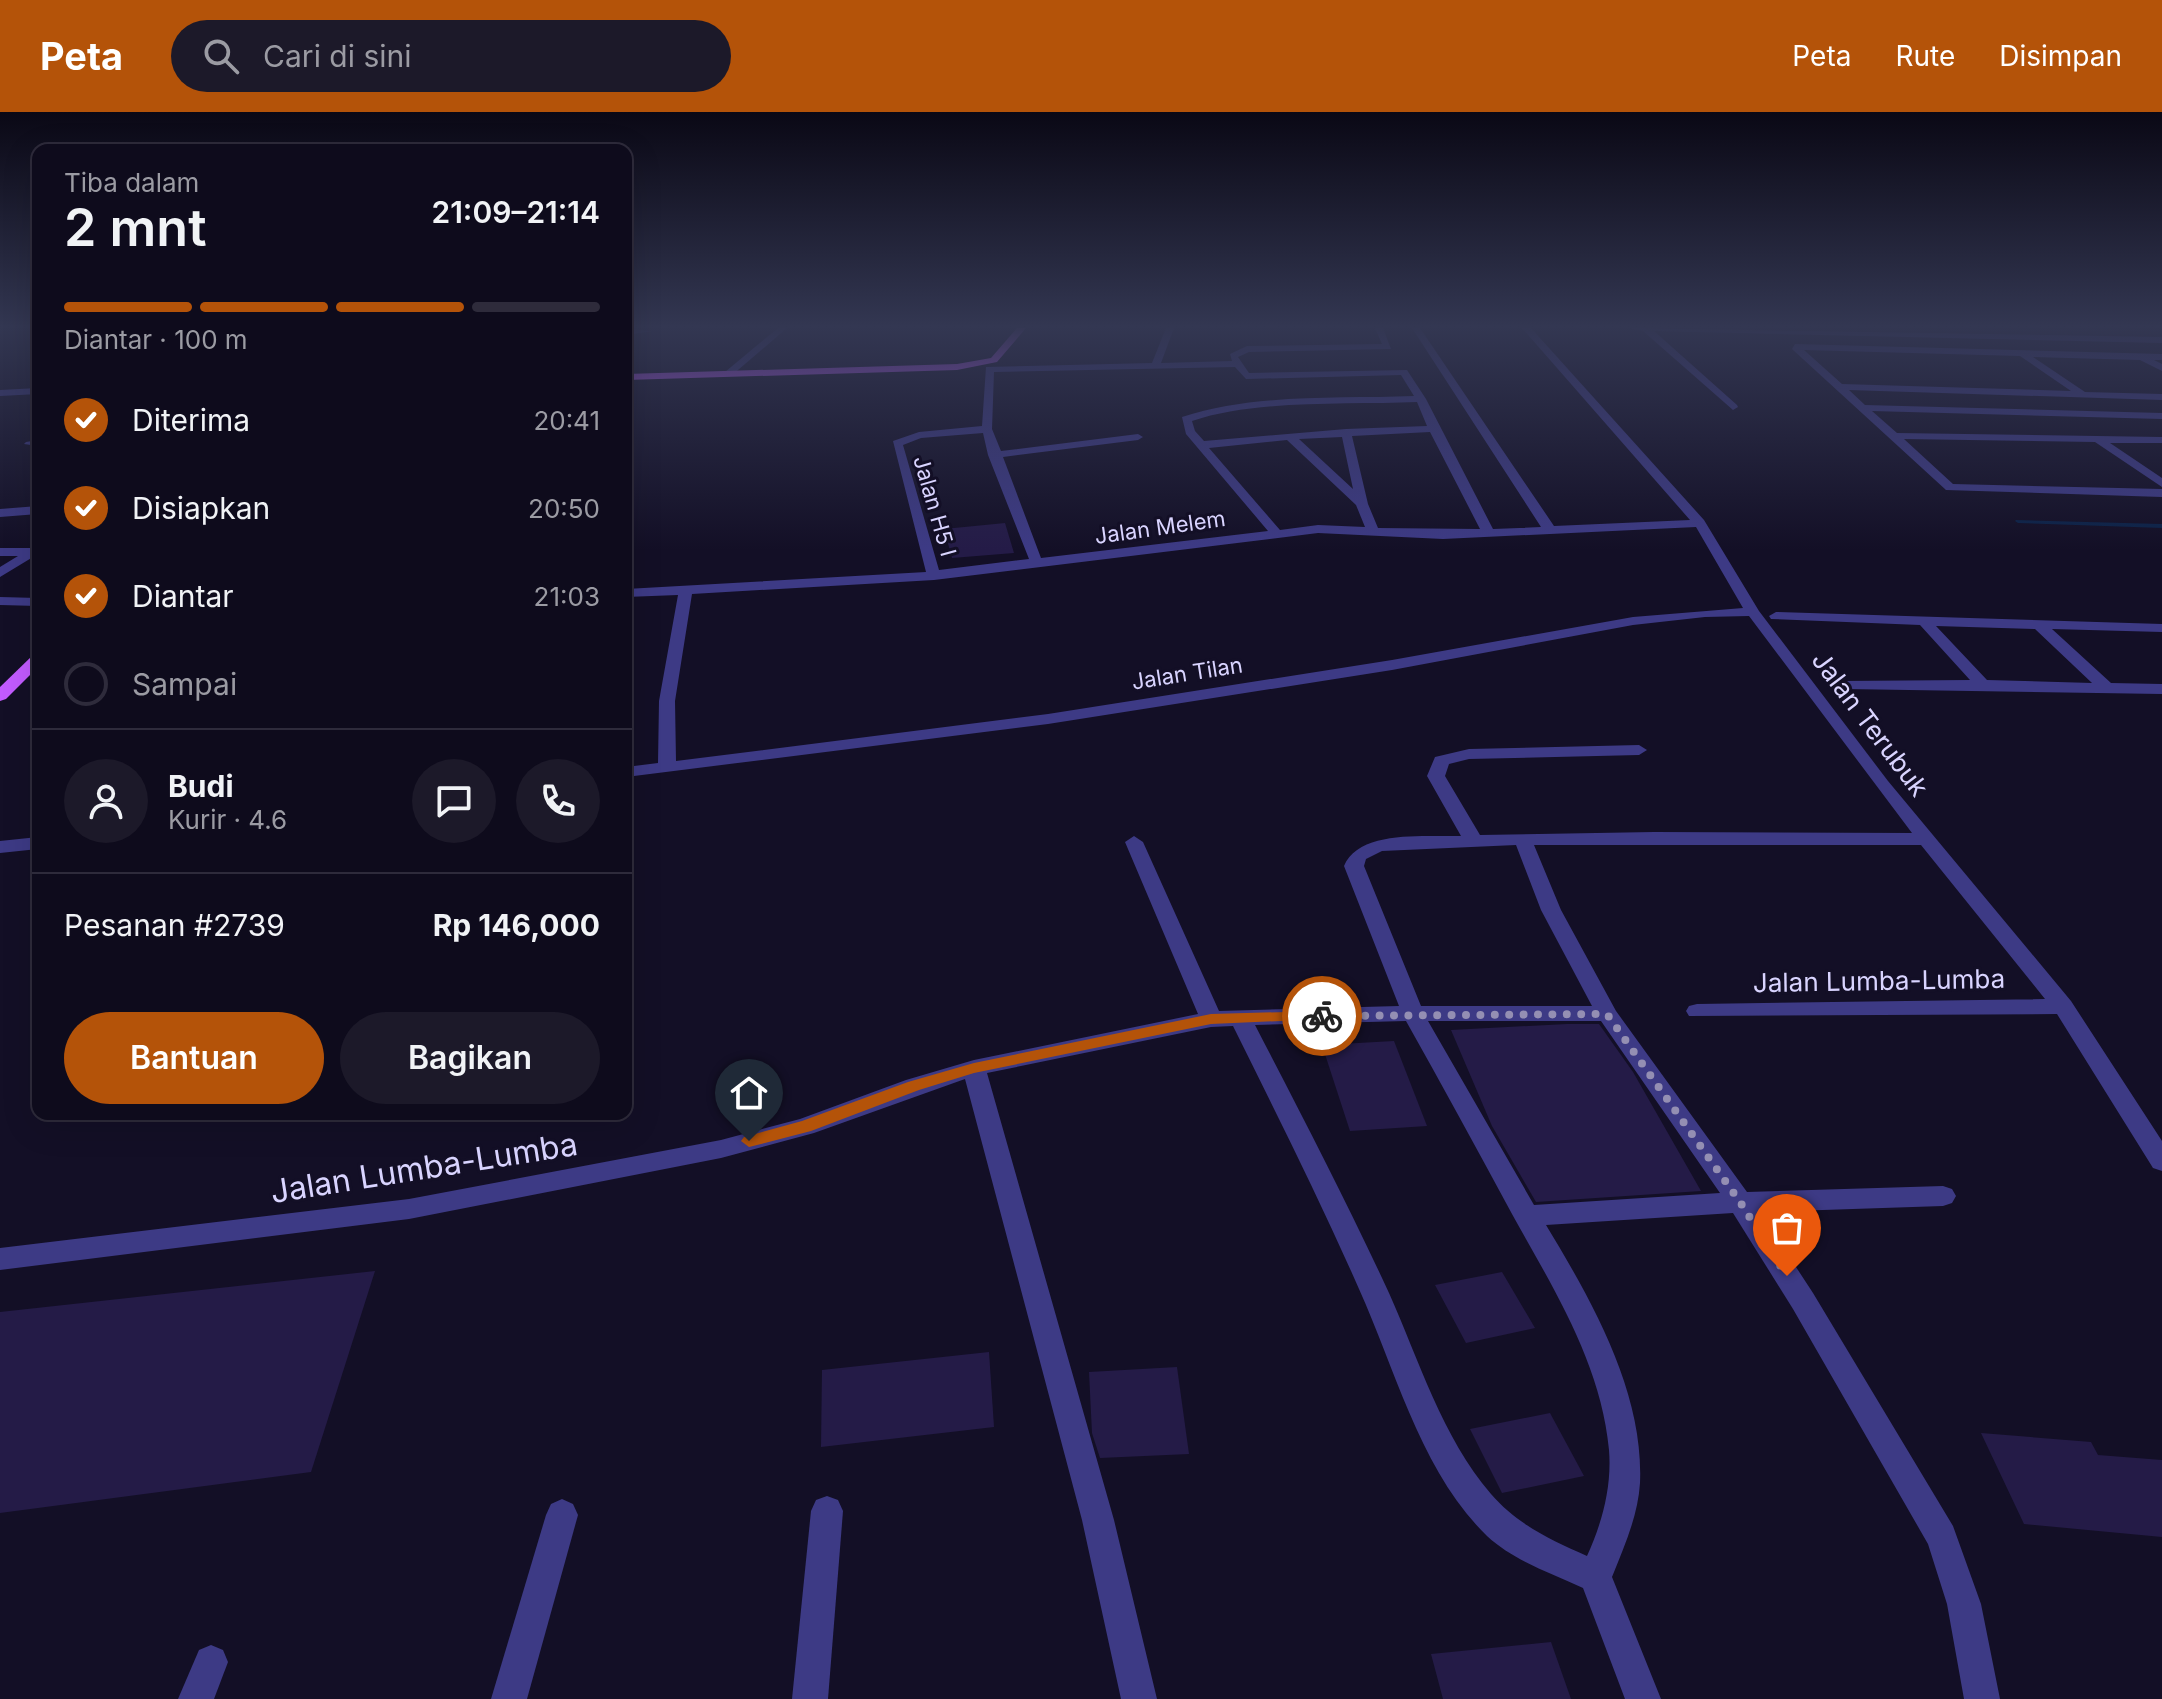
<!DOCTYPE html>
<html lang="id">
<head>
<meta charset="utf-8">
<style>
	:root { --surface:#0e0b1c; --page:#1c1929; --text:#f1f3f6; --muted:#9b9ba3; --line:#2e2b3b; --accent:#b45309 }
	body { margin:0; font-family:Inter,sans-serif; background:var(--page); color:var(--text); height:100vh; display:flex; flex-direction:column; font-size:30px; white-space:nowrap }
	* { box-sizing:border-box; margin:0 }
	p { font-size:26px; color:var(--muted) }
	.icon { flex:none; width:44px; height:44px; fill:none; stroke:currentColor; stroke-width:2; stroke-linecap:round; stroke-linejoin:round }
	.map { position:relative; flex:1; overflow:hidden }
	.drawer { position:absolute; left:32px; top:32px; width:600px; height:976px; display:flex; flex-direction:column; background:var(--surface); border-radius:16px; box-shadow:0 8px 32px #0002,0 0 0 2px var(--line) }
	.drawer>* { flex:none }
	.pin { position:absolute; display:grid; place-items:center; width:68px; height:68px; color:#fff; margin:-82px -34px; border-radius:50% 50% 50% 0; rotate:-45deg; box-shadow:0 0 8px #0007 }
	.pin .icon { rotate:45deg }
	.courier { position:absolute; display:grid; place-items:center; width:80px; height:80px; margin:-40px; border:6px solid #b45309; border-radius:50%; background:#fff; color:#222; box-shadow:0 2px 10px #0007 }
	.overview em { font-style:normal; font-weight:600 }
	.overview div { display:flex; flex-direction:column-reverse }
	.overview { display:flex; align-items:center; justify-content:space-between; height:136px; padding:0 32px }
	h1 { font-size:52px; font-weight:600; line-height:60px }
	.bar { display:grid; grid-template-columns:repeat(4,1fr); gap:12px 8px; align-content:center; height:96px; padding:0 32px }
	.bar i { height:10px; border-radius:6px; background:var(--line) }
	.bar .selected { background:var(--accent) }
	.bar p { grid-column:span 4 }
	.line { display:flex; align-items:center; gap:20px; padding:0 32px; border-top:2px solid var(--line) }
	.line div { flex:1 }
	.round { display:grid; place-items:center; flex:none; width:84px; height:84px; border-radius:42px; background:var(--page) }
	ol { padding:0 32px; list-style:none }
	li { display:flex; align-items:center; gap:24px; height:88px }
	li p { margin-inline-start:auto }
	li .icon { padding:8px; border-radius:50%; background:var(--accent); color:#fff; stroke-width:4 }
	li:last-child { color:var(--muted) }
	li i { width:44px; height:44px; border:4px solid var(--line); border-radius:50% }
	.primary-button { display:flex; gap:16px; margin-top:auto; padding:16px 32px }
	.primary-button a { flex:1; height:92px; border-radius:48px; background:var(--accent); color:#fff; font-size:32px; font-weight:600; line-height:92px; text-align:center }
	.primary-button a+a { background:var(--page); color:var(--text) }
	header { display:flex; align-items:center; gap:48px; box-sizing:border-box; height:112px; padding:0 40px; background:var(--accent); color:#fff }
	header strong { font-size:38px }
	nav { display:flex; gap:44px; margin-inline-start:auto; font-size:28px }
	.search { width:560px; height:72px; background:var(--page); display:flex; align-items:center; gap:20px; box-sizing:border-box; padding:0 28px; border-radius:44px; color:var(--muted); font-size:30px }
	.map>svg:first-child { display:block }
</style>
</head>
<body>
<header>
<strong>Peta</strong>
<div class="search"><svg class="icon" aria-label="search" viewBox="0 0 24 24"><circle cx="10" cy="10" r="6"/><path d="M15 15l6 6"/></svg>Cari di sini</div>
<nav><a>Peta</a><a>Rute</a><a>Disimpan</a></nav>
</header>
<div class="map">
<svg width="2162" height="1587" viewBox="0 0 2162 1587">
	<rect width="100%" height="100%" fill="#130f26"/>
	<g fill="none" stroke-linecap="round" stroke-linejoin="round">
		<!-- stream -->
		<path fill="#0c2248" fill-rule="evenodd" d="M2016,408L2162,412V416L2018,411L2015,409Z"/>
	</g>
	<!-- building -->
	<g fill="#241b47">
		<path d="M1005,411L1014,441L952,446L944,417Z"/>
		<path d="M1567,912H1599L1633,960L1701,1079L1536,1090L1492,1014L1451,918Z"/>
		<path d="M1394,929L1427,1014L1350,1019L1322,933Z"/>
		<path d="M375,1159L311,1360L0,1401V1200Z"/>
		<path d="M1502,1160L1535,1216L1466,1231L1435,1173Z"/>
		<path d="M989,1240L994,1315L821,1335L822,1258Z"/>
		<path d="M1177,1255L1189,1342L1100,1346L1092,1321L1089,1260Z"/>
		<path d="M1550,1301L1584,1364L1502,1381L1470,1317Z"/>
		<path d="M1981,1321L2091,1330L2098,1343L2162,1348V1425L2024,1412Z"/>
		<path d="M1551,1530L1571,1587H1443L1431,1542Z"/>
	</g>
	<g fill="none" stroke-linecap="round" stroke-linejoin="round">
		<!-- minor -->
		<g fill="#3d3a85" fill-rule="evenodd">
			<path d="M778,216H787L731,264H725V260Z"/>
			<path d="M1166,216H1174L1161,251L1232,249L1230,242L1247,234L1382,232L1375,216H1383L1391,237L1249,240L1238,245L1249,261L1407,258L1426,287L1493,417L1541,415L1412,216H1420L1554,414L1690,408L1522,216H1531L1704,408L1759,499L1888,669L2071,889L2162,1029V1059L2153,1056L2057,902L1689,904L1686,899L1689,894L1697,892L2045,887L1921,733H1534L1561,798L1616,899L1747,1080L1943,1074L1952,1077L1956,1084L1952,1091L1943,1094L1760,1100L1813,1181L1953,1414L1981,1492L2000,1587H1964L1947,1492L1928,1432L1793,1197L1733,1101L1546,1113C1592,1189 1644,1280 1640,1371C1638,1404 1624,1435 1612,1465L1661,1587H1625L1583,1476C1551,1461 1514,1449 1487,1424C1421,1360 1396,1259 1359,1177C1320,1088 1276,1001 1233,914L1211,915L987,961L1114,1408L1157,1587H1121L1082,1408L965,967L814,1021L721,1046L409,1107L0,1158V1136L409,1087L721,1028L800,1007L906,968L974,948L1198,902L1125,730L1134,724L1143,730L1219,899L1399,894L1344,754C1359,717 1427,725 1461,724L1427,664L1435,645L1469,637L1639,633L1647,638L1639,643L1469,647L1449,652L1445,664L1480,723L1654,720L1912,721L1749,504L1705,505L1633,513L1392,558L1048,612L626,665V655L658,651L659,589L678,483L626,485V477L926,460L893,329L919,320L982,314L986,255L1152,251ZM1235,255L1246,267L1401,263L1414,284C1339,287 1255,281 1182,305L1186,322L1268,419L1041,446L1003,345L1138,328L1143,325L1138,322L1001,339L992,317L994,260ZM1417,290L1427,314L1346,317L1204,329L1195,319L1192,309C1256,287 1349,293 1417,290ZM1430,320L1480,417L1378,416L1368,392L1352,324ZM983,321L988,343L1029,447L939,458L903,333L921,326ZM1342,325L1353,377L1299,327ZM1287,328L1356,393L1365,415L1318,413L1280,418L1209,336ZM1696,415L1743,496L1633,505L1392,548L1048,602L676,649L675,589L692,482L934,468L1318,421L1443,427ZM1516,733L1541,798L1592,894H1421L1364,754L1366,747L1382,739ZM1406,909C1442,973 1477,1037 1512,1102C1553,1176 1601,1251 1609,1338C1612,1375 1602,1411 1587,1444C1551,1428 1518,1413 1491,1382C1442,1325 1419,1248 1389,1181C1347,1090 1301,1002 1255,913ZM1428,909H1601L1720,1081L1534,1093Z"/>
			<path d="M1629,216L2162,225V231L1654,219L1737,293L1738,295L1733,298L1643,219Z"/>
			<path d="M626,217L653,219L626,223Z"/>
			<path d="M1795,232L2162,242V248H2154L2162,252V259L2140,248L2033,245L2085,280L2162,282V288L1849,278L1865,293L2162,301V307L1872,299L1897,321L2162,325V331H2110L2162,366V375L2095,330L1904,327L1953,372L2162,377V385L1946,378L1792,237ZM1804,238L2020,244L2071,279L1842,272Z"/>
			<path d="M38,276V282L0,284V278Z"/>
			<path d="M38,328V334L24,332L26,330Z"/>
			<path d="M38,394V402L0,405V397Z"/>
			<path d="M0,436H33L38,437V442L0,465V455L18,444H0Z"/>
			<path d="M0,485L38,486V494L0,493Z"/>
			<path d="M1776,500L2162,512V520L2052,517L2111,571L2162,572V582L1846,577L1838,572L1840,569L1970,568L1920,513L1771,507L1769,504ZM1936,514L2035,517L2092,571L1987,568Z"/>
			<path d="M38,725V737L0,741V729Z"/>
			<path d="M827,1384L838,1388L843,1399L828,1587H792L811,1399L816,1388Z"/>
			<path d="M562,1387L573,1392L578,1403L527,1587H491L546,1403L551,1392Z"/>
			<path d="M211,1533L223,1538L228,1550L214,1587H178L199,1538Z"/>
		</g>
		<!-- major -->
		<g fill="#c25bff" fill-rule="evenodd">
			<path d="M1017,216H1026L997,250L957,258L626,268V262L957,252L991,246Z"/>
			<path d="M38,541V555L6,587L0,589V575L33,543Z"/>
		</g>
	</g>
	<!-- sky -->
	<linearGradient id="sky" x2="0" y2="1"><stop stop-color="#0a0815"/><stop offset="0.49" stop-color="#333752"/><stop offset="1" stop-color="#333752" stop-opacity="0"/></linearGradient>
	<rect width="2162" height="438" fill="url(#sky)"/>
	<!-- route -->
	<path fill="#b45309" d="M1322,899L1329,904L1327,907L1211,912L974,961L919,978L811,1019L749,1035L741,1029L744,1025L802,1009L908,970L974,951L1211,902Z"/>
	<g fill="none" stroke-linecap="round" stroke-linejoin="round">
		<!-- done -->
		<path stroke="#948fb3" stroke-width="8" stroke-dasharray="0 14.4" d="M1322,904L1607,902L1740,1090L1787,1164"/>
	</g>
	<g text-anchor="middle" stroke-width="6" stroke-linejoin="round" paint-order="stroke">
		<!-- far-street labels -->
		<g font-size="22" fill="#d9d4ff" stroke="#130f26">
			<text transform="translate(935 394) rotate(74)" y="8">Jalan H5 I</text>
			<text transform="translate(1160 415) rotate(-8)" y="8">Jalan Melem</text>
			<text transform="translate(1187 561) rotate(-9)" y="8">Jalan Tilan</text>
		</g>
		<!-- street labels -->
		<g font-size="26" fill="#d9d4ff" stroke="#130f26">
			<text transform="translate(1870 612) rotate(53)" y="9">Jalan Terubuk</text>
			<text transform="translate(1879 869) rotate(-1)" y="9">Jalan Lumba-Lumba</text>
		</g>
		<!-- near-street labels -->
		<g font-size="32" fill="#d9d4ff" stroke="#130f26">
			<text transform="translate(424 1056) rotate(-9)" y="11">Jalan Lumba-Lumba</text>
		</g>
	</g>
</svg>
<div class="pin" style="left:1787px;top:1164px;background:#ea580c"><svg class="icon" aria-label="bag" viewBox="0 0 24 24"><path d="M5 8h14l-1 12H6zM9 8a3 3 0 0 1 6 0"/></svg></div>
<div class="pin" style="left:749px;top:1029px;background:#1f2937"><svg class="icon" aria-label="home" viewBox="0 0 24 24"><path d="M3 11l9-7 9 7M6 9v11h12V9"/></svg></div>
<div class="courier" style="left:1322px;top:904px"><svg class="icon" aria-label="bike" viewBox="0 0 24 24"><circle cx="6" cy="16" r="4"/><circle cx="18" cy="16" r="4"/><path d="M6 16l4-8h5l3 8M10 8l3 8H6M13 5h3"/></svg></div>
<section class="drawer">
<div class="overview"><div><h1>2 mnt</h1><p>Tiba dalam</p></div><em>21:09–21:14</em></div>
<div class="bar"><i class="selected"></i><i class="selected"></i><i class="selected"></i><i></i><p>Diantar · 100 m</p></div>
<ol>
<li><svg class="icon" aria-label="check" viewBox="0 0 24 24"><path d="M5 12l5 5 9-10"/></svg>Diterima<p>20:41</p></li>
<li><svg class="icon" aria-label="check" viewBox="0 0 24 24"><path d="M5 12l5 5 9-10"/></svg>Disiapkan<p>20:50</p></li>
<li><svg class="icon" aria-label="check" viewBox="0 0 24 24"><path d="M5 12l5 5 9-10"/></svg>Diantar<p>21:03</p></li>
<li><i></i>Sampai</li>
</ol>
<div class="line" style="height:144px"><a class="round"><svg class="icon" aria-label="person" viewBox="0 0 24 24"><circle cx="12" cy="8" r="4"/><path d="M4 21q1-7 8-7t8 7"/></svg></a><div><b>Budi</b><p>Kurir · 4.6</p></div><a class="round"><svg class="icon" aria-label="chat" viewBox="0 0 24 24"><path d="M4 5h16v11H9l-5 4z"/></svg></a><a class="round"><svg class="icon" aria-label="phone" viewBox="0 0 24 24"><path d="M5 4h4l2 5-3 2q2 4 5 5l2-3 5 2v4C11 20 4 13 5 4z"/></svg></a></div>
<div class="line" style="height:104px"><div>Pesanan #2739</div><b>Rp 146,000</b></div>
<div class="primary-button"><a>Bantuan</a><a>Bagikan</a></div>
</section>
</div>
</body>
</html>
